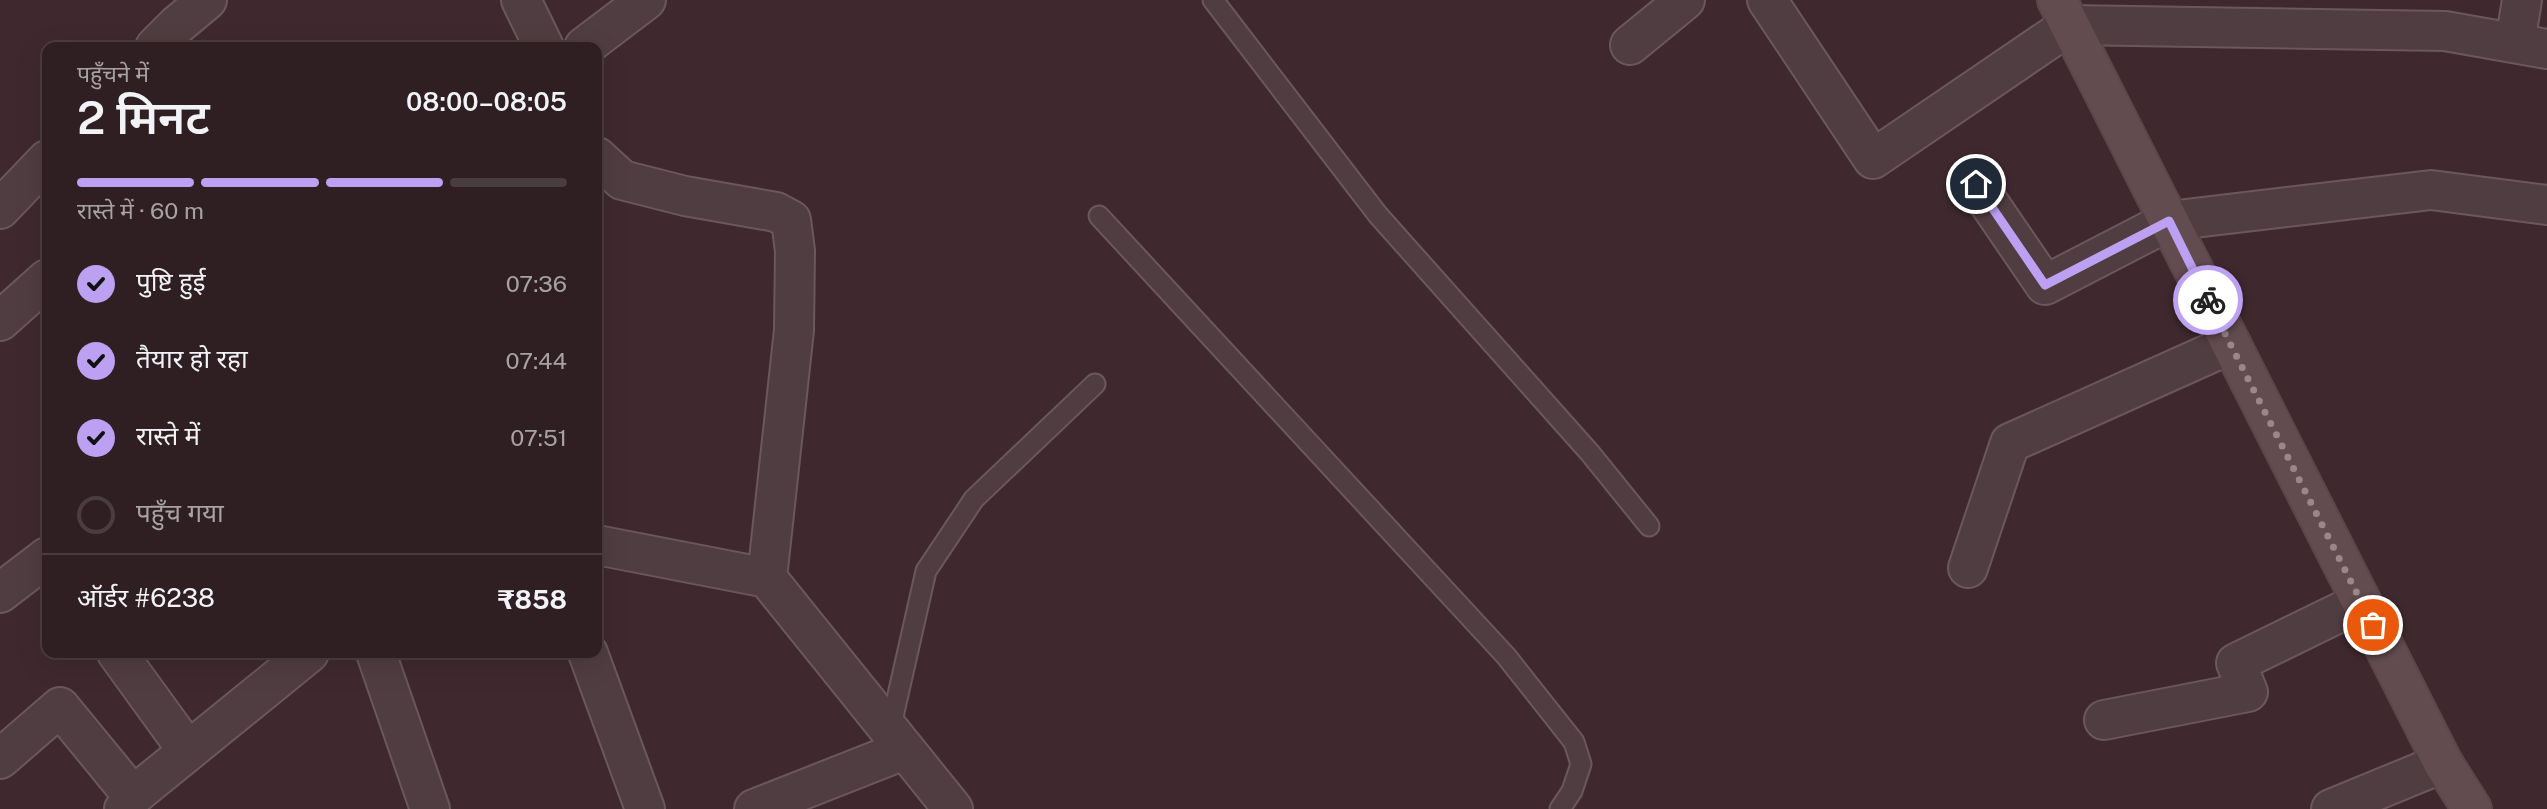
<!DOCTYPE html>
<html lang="hi">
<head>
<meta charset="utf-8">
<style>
	:root { --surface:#2f1f22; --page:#3b2c2f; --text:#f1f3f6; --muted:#a7a2a5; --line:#4a3d40; --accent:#bca0f2 }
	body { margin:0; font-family:"Public Sans","Noto Sans Devanagari",sans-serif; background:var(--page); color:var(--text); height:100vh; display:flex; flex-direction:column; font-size:26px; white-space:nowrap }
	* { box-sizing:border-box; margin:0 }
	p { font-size:23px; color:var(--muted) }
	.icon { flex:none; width:38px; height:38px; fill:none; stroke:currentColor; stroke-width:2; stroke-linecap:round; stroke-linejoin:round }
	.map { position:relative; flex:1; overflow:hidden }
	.sheet { position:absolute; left:42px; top:42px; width:560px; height:616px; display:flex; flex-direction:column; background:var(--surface); border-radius:14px; box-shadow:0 7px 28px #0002,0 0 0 2px var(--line) }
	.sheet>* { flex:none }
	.pin { position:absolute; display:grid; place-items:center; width:60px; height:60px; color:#fff; margin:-30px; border:4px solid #fff; border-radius:50%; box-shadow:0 2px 7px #0007 }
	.courier { position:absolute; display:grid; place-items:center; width:70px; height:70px; margin:-35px; border:5px solid #bca0f2; border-radius:50%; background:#fff; color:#222; box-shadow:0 2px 9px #0007 }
	.overview em { font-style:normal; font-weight:600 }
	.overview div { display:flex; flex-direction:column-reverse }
	.overview { display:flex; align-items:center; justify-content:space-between; height:119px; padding:0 35px }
	h1 { font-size:46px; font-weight:600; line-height:52px }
	.bar { display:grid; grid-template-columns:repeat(4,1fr); gap:10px 7px; align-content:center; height:84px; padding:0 35px }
	.bar i { height:9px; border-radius:5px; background:var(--line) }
	.bar .active { background:var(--accent) }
	.bar p { grid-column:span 4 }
	.line { display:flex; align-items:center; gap:18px; padding:0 35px; border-top:2px solid var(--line) }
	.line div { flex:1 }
	ol { padding:0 35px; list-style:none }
	li { display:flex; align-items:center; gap:21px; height:77px }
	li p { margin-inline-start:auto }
	li .icon { padding:7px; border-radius:50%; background:var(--accent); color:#111; stroke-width:4 }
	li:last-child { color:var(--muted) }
	li i { width:38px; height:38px; border:4px solid var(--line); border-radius:50% }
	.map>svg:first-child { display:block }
</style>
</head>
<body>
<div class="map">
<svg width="2547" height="809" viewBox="0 0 2547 809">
	<rect width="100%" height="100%" fill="#3f292e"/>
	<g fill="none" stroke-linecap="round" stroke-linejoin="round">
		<defs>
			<g id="lane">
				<path d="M1213,0L1378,215L1590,453L1649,526"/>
				<path d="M1099,216L1506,656L1574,742L1581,764L1572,791L1560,809"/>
				<path d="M890,730L926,571L974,499L1095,384"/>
			</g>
			<g id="street">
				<path d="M521,0L544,47"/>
				<path d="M1767,0L1873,159L2070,25L2445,31L2547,49"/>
				<path d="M2515,43L2522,0"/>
				<path d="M1630,45L1685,0"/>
				<path d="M155,47L177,25L207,0"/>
				<path d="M584,47L646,0"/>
				<path d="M597,157L622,180L685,196L776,212L791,220L795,251L794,330L767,578"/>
				<path d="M1976,184L2045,285L2169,221L2431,190L2547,205"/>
				<path d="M0,209L47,160"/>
				<path d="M0,321L47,279"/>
				<path d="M597,545L767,578L953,809"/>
				<path d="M1968,568L2010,443L2231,344"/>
				<path d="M0,593L47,557"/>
				<path d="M117,653L188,751"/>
				<path d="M376,653L430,809"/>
				<path d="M588,653L645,809"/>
				<path d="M2104,720L2248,692L2236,663L2361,602"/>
				<path d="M0,759L60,707L133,796"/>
				<path d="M124,809L133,796L309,653"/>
				<path d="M754,809L904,750"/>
				<path d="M2331,809L2443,763"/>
			</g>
			<path id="secondary" d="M2057,0L2443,763L2472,809"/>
		</defs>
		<!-- lane casing -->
		<use href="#lane" stroke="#6a585c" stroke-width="23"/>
		<!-- street casing -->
		<use href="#street" stroke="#6a585c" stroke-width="42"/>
		<!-- secondary casing -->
		<use href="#secondary" stroke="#59474a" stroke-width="42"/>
		<!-- lane -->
		<use href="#lane" stroke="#503d41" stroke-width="19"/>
		<!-- street -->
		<use href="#street" stroke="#503d41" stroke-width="38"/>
		<!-- secondary -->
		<use href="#secondary" stroke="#624c50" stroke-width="38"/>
	</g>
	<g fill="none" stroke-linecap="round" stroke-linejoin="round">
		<!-- done -->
		<path stroke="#99878b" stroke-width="7" stroke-dasharray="0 12.6" d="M2208,300L2373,625"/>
		<!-- route -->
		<path stroke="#bca0f2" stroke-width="9" d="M1976,184L2045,285L2169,221L2208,300"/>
	</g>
</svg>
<div class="pin" style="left:2373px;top:625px;background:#ea580c"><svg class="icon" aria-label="bag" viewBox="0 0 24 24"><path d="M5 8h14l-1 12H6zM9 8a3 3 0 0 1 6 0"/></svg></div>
<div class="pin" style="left:1976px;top:184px;background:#1f2937"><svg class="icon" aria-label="home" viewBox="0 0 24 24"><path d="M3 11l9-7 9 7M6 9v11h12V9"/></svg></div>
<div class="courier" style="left:2208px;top:300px"><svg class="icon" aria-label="bike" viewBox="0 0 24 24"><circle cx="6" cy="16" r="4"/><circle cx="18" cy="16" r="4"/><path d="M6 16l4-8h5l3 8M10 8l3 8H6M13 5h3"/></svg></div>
<section class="sheet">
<div class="overview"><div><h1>2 मिनट</h1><p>पहुँचने में</p></div><em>08:00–08:05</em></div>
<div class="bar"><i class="active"></i><i class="active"></i><i class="active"></i><i></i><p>रास्ते में · 60 m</p></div>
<ol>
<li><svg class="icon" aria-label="check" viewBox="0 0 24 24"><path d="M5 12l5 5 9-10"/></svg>पुष्टि हुई<p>07:36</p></li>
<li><svg class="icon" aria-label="check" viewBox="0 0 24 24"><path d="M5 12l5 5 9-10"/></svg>तैयार हो रहा<p>07:44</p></li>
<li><svg class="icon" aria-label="check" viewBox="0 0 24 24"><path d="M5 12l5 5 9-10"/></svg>रास्ते में<p>07:51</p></li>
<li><i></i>पहुँच गया</li>
</ol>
<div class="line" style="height:91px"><div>ऑर्डर #6238</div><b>₹858</b></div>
</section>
</div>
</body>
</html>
